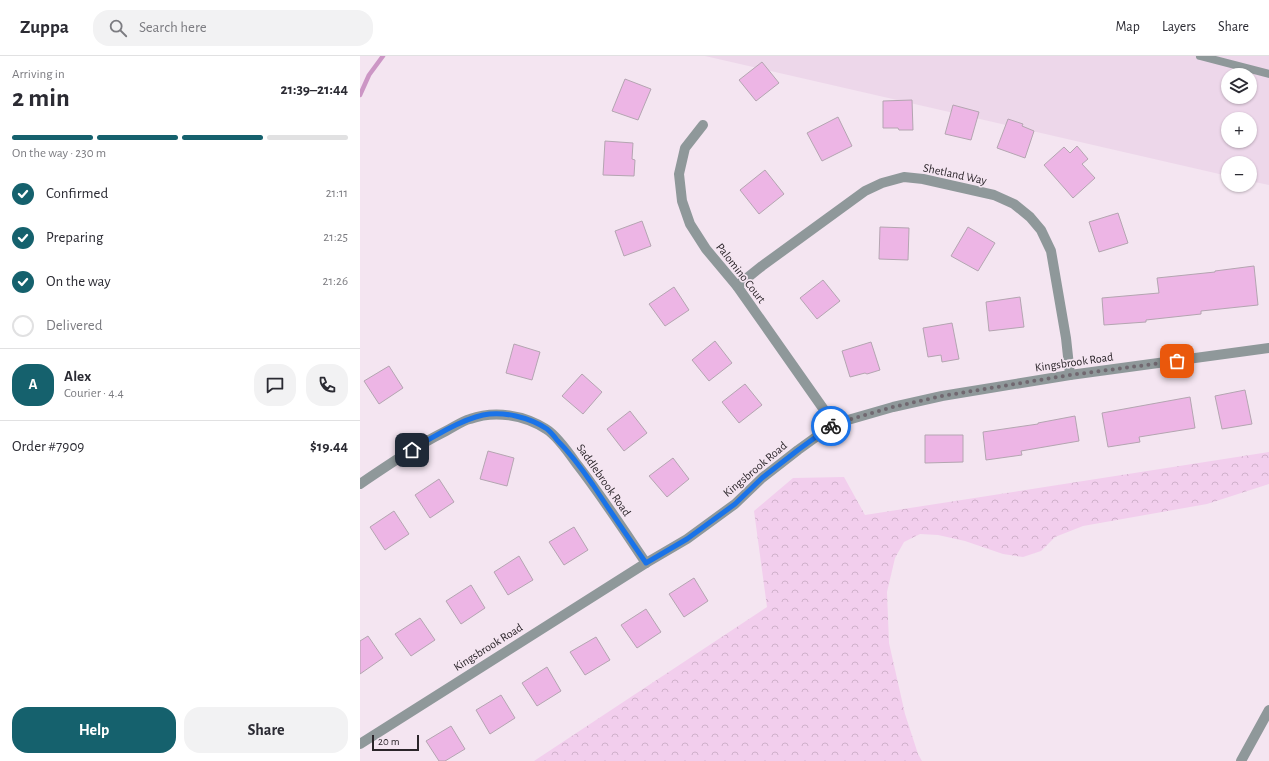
<!DOCTYPE html>
<html lang="en">
<head>
<meta charset="utf-8">
<style>
	:root { --surface:#fff; --page:#f2f2f3; --text:#2b2b33; --muted:#7c7c81; --line:#e1e1e2; --accent:#15616d }
	body { margin:0; font-family:"Alegreya Sans",sans-serif; background:var(--page); color:var(--text); height:100vh; display:flex; flex-direction:column; font-size:15px; white-space:nowrap }
	* { box-sizing:border-box; margin:0 }
	p { font-size:13px; color:var(--muted) }
	.icon { flex:none; width:22px; height:22px; fill:none; stroke:currentColor; stroke-width:2; stroke-linecap:round; stroke-linejoin:round }
	.map { position:relative; flex:1; overflow:hidden }
	.side { display:flex; flex-direction:column; background:var(--surface); width:360px }
	.side>* { flex:none }
	.buttons { position:absolute; left:861px; top:12px; display:grid; gap:8px }
	.buttons a { display:grid; place-items:center; width:36px; height:36px; border-radius:50%; background:var(--surface); box-shadow:0 1px 3px #0004; font-size:20px }
	.scale { position:absolute; left:12px; bottom:10px; width:47px; box-sizing:border-box; padding-left:4px; border:2px solid #2b252a; border-top:0; font-size:11px; line-height:14px; white-space:nowrap; color:#2b252a; -webkit-text-stroke:3px #f4e5f1; paint-order:stroke }
	.pin { position:absolute; display:grid; place-items:center; width:34px; height:34px; color:#fff; margin:-17px; border-radius:8px; box-shadow:0 2px 6px #0006 }
	.courier { position:absolute; display:grid; place-items:center; width:40px; height:40px; margin:-20px; border:3px solid #1a73e8; border-radius:50%; background:#fff; color:#222; box-shadow:0 1px 5px #0007 }
	.overview em { font-style:normal; font-weight:700 }
	.overview div { display:flex; flex-direction:column-reverse }
	.overview { display:flex; align-items:center; justify-content:space-between; height:68px; padding:0 12px }
	h1 { font-size:26px; font-weight:700; line-height:30px }
	.bar { display:grid; grid-template-columns:repeat(4,1fr); gap:6px 4px; align-content:center; height:48px; padding:0 12px }
	.bar i { height:5px; border-radius:3px; background:var(--line) }
	.bar .selected { background:var(--accent) }
	.bar p { grid-column:span 4 }
	.line { display:flex; align-items:center; gap:10px; padding:0 12px; border-top:1px solid var(--line) }
	.line div { flex:1 }
	.round { display:grid; place-items:center; flex:none; width:42px; height:42px; border-radius:16px; background:var(--page) }
	ol { padding:0 12px; list-style:none }
	li { display:flex; align-items:center; gap:12px; height:44px }
	li p { margin-inline-start:auto }
	li .icon { padding:4px; border-radius:50%; background:var(--accent); color:#fff; stroke-width:4 }
	li:last-child { color:var(--muted) }
	li i { width:22px; height:22px; border:2px solid var(--line); border-radius:50% }
	.cta { display:flex; gap:8px; margin-top:auto; padding:8px 12px }
	.cta a { flex:1; height:46px; border-radius:16px; background:var(--accent); color:#fff; font-size:16px; font-weight:700; line-height:46px; text-align:center }
	.cta a+a { background:var(--page); color:var(--text) }
	header { display:flex; align-items:center; gap:24px; box-sizing:border-box; height:56px; padding:0 20px; background:var(--surface); border-bottom:1px solid var(--line) }
	header strong { font-size:19px }
	nav { display:flex; gap:22px; margin-inline-start:auto; font-size:14px }
	.search { width:280px; height:36px; background:var(--page); display:flex; align-items:center; gap:10px; box-sizing:border-box; padding:0 14px; border-radius:16px; color:var(--muted); font-size:15px }
	main { display:flex; flex:1; min-height:0 }
	.map>svg:first-child { display:block }
</style>
</head>
<body>
<header>
<strong>Zuppa</strong>
<div class="search"><svg class="icon" aria-label="search" viewBox="0 0 24 24"><circle cx="10" cy="10" r="6"/><path d="M15 15l6 6"/></svg>Search here</div>
<nav><a>Map</a><a>Layers</a><a>Share</a></nav>
</header>
<main>
<section class="side">
<div class="overview"><div><h1>2 min</h1><p>Arriving in</p></div><em>21:39–21:44</em></div>
<div class="bar"><i class="selected"></i><i class="selected"></i><i class="selected"></i><i></i><p>On the way · 230 m</p></div>
<ol>
<li><svg class="icon" aria-label="check" viewBox="0 0 24 24"><path d="M5 12l5 5 9-10"/></svg>Confirmed<p>21:11</p></li>
<li><svg class="icon" aria-label="check" viewBox="0 0 24 24"><path d="M5 12l5 5 9-10"/></svg>Preparing<p>21:25</p></li>
<li><svg class="icon" aria-label="check" viewBox="0 0 24 24"><path d="M5 12l5 5 9-10"/></svg>On the way<p>21:26</p></li>
<li><i></i>Delivered</li>
</ol>
<div class="line" style="height:72px"><b class="round" style="background:var(--accent);color:#fff">A</b><div><b>Alex</b><p>Courier · 4.4</p></div><a class="round"><svg class="icon" aria-label="chat" viewBox="0 0 24 24"><path d="M4 5h16v11H9l-5 4z"/></svg></a><a class="round"><svg class="icon" aria-label="phone" viewBox="0 0 24 24"><path d="M5 4h4l2 5-3 2q2 4 5 5l2-3 5 2v4C11 20 4 13 5 4z"/></svg></a></div>
<div class="line" style="height:52px"><div>Order #7909</div><b>$19.44</b></div>
<div class="cta"><a>Help</a><a>Share</a></div>
</section>
<div class="map">
<svg width="909" height="705" viewBox="0 0 909 705">
	<defs>
		<pattern id="forest-crowns" width="20" height="18" patternUnits="userSpaceOnUse"><rect width="20" height="18" fill="#f2ceed"/><path d="M2 6a3 3 0 1 1 6 0M12 15a3 3 0 1 1 6 0" fill="none" stroke="#d0b1cb"/></pattern>
	</defs>
	<rect width="100%" height="100%" fill="#f4e5f1"/>
	<!-- built -->
	<path fill="#edd7ea" fill-rule="evenodd" d="M345,0H909V129L890,125V107H868V120ZM868,19H890V41H868ZM868,63H890V85H868Z"/>
	<!-- forest -->
	<path fill="url(#forest-crowns)" d="M909,396V428L847,448L723,470L695,481L681,495L663,501L643,498L605,485L578,479L560,478L544,486L535,502L527,536L529,587L545,658L558,698L562,705H174L407,551L394,455L433,422L484,421L505,459Z"/>
	<g fill="none" stroke-linecap="round" stroke-linejoin="round">
		<!-- stream -->
		<path stroke="#cc96c5" stroke-width="4.5" d="M0,39L9,19L23,0"/>
	</g>
	<!-- building -->
	<g fill="#edb5e5" stroke="#b4a5b1">
		<path d="M402,6L419,27L396,45L379,24Z"/>
		<path d="M265,23L291,33L278,64L252,55Z"/>
		<path d="M552,44L553,74H539L538,72H523V45Z"/>
		<path d="M593,49L619,56L611,84L585,78Z"/>
		<path d="M478,61L492,90L462,105L447,77Z"/>
		<path d="M648,63L663,68L662,70L674,75L665,102L637,92Z"/>
		<path d="M245,85L273,87L272,103L275,104L274,120L243,119Z"/>
		<path d="M717,90L728,103L722,108L735,122L713,142L684,109L704,91L710,97Z"/>
		<path d="M405,114L424,138L399,158L380,134Z"/>
		<path d="M758,157L768,187L739,196L729,166Z"/>
		<path d="M282,165L291,190L264,200L255,175Z"/>
		<path d="M520,171L549,172L548,204L519,203Z"/>
		<path d="M608,171L635,187L618,215L591,200Z"/>
		<path d="M894,210L898,249L841,255V258L786,264V266L744,269L742,242L799,237L797,222L855,216V215Z"/>
		<path d="M463,224L480,245L457,263L440,242Z"/>
		<path d="M314,231L329,254L305,270L289,248Z"/>
		<path d="M660,241L664,271L629,275L626,246Z"/>
		<path d="M592,267L599,303L582,306L581,299L568,301L563,272Z"/>
		<path d="M355,285L372,307L349,325L332,304Z"/>
		<path d="M511,286L520,314L507,318L505,317L490,321L482,295Z"/>
		<path d="M154,288L180,296L172,324L146,317Z"/>
		<path d="M29,310L43,332L19,348L4,325Z"/>
		<path d="M222,318L242,336L223,358L202,340Z"/>
		<path d="M385,328L402,349L379,367L362,346Z"/>
		<path d="M885,334L892,368L862,373L855,340Z"/>
		<path d="M830,341L835,372L779,381L780,386L748,391L742,357Z"/>
		<path d="M270,355L287,377L264,395L247,373Z"/>
		<path d="M715,360L719,385L661,395L662,399L626,404L623,376L678,368V367Z"/>
		<path d="M565,379H603V406L565,407Z"/>
		<path d="M128,395L154,402L147,430L120,423Z"/>
		<path d="M313,402L329,423L307,441L289,420Z"/>
		<path d="M79,423L94,446L70,462L55,439Z"/>
		<path d="M34,455L49,478L25,494L10,471Z"/>
		<path d="M214,471L228,494L204,509L189,486Z"/>
		<path d="M159,500L173,524L148,539L134,516Z"/>
		<path d="M334,522L348,545L324,561L309,538Z"/>
		<path d="M111,529L125,552L101,568L86,545Z"/>
		<path d="M286,553L301,576L277,592L261,569Z"/>
		<path d="M60,562L75,584L51,600L35,578Z"/>
		<path d="M8,580L23,602L0,618V585Z"/>
		<path d="M236,581L250,604L225,619L210,596Z"/>
		<path d="M187,611L201,635L177,650L162,627Z"/>
		<path d="M141,639L155,662L130,678L116,654Z"/>
		<path d="M91,670L105,693L85,705H79L66,685Z"/>
	</g>
	<g fill="none" stroke-linecap="round" stroke-linejoin="round">
		<!-- service -->
		<path stroke="#8f989a" stroke-width="8" d="M840,0L909,18"/>
		<!-- minor -->
		<g stroke="#8f989a" stroke-width="10">
			<path d="M343,69L325,92L319,118L322,145L330,168L346,193L377,230L474,368"/>
			<path d="M377,230L402,210L505,135L522,127L544,121L563,123L634,139L654,148L670,161L681,174L691,195L706,282L710,319"/>
			<path d="M0,428C28,409 56,390 86,375C94,371 102,365 110,363C135,354 164,359 186,373C196,379 209,397 216,407C241,439 263,473 286,507"/>
			<path d="M0,688L286,507L327,483L375,448L402,422L438,394L474,368L533,351L582,340L710,319L909,292"/>
		</g>
		<!-- tertiary -->
		<path stroke="#8f989a" stroke-width="10" d="M881,705L909,654"/>
	</g>
	<g fill="none" stroke-linecap="round" stroke-linejoin="round">
		<!-- done -->
		<path stroke="#716870" stroke-width="4" stroke-dasharray="0 7.2" d="M471,370L474,368L533,351L582,340L710,319L817,305"/>
		<!-- route -->
		<path stroke="#1a73e8" stroke-width="5" d="M52,394C70,382 103,363 123,359C143,355 169,361 187,373C191,376 194,380 197,384C211,398 222,413 233,429C250,455 268,481 286,507L327,483L375,448L402,422L438,394L471,370"/>
	</g>
	<g text-anchor="middle" stroke-width="3.5" stroke-linejoin="round" paint-order="stroke">
		<!-- street labels -->
		<g font-size="12" fill="#2b252a" stroke="#f4e5f1">
			<text transform="translate(595 118) rotate(12)" y="4">Shetland Way</text>
			<text transform="translate(381 217) rotate(52)" y="4">Palomino Court</text>
			<text transform="translate(714 306) rotate(-8)" y="4">Kingsbrook Road</text>
			<text transform="translate(395 413) rotate(-40)" y="4">Kingsbrook Road</text>
			<text transform="translate(244 424) rotate(55)" y="4">Saddlebrook Road</text>
			<text transform="translate(128 591) rotate(-32)" y="4">Kingsbrook Road</text>
		</g>
	</g>
</svg>
<div class="buttons">
<a><svg class="icon" aria-label="layers" viewBox="0 0 24 24"><path d="M12 4l9 5-9 5-9-5zM3 14l9 5 9-5"/></svg></a>
<a>+</a>
<a>−</a>
</div>
<div class="scale">20 m</div>
<div class="pin" style="left:817px;top:305px;background:#ea580c"><svg class="icon" aria-label="bag" viewBox="0 0 24 24"><path d="M5 8h14l-1 12H6zM9 8a3 3 0 0 1 6 0"/></svg></div>
<div class="pin" style="left:52px;top:394px;background:#1f2937"><svg class="icon" aria-label="home" viewBox="0 0 24 24"><path d="M3 11l9-7 9 7M6 9v11h12V9"/></svg></div>
<div class="courier" style="left:471px;top:370px"><svg class="icon" aria-label="bike" viewBox="0 0 24 24"><circle cx="6" cy="16" r="4"/><circle cx="18" cy="16" r="4"/><path d="M6 16l4-8h5l3 8M10 8l3 8H6M13 5h3"/></svg></div>
</div>
</main>
</body>
</html>
